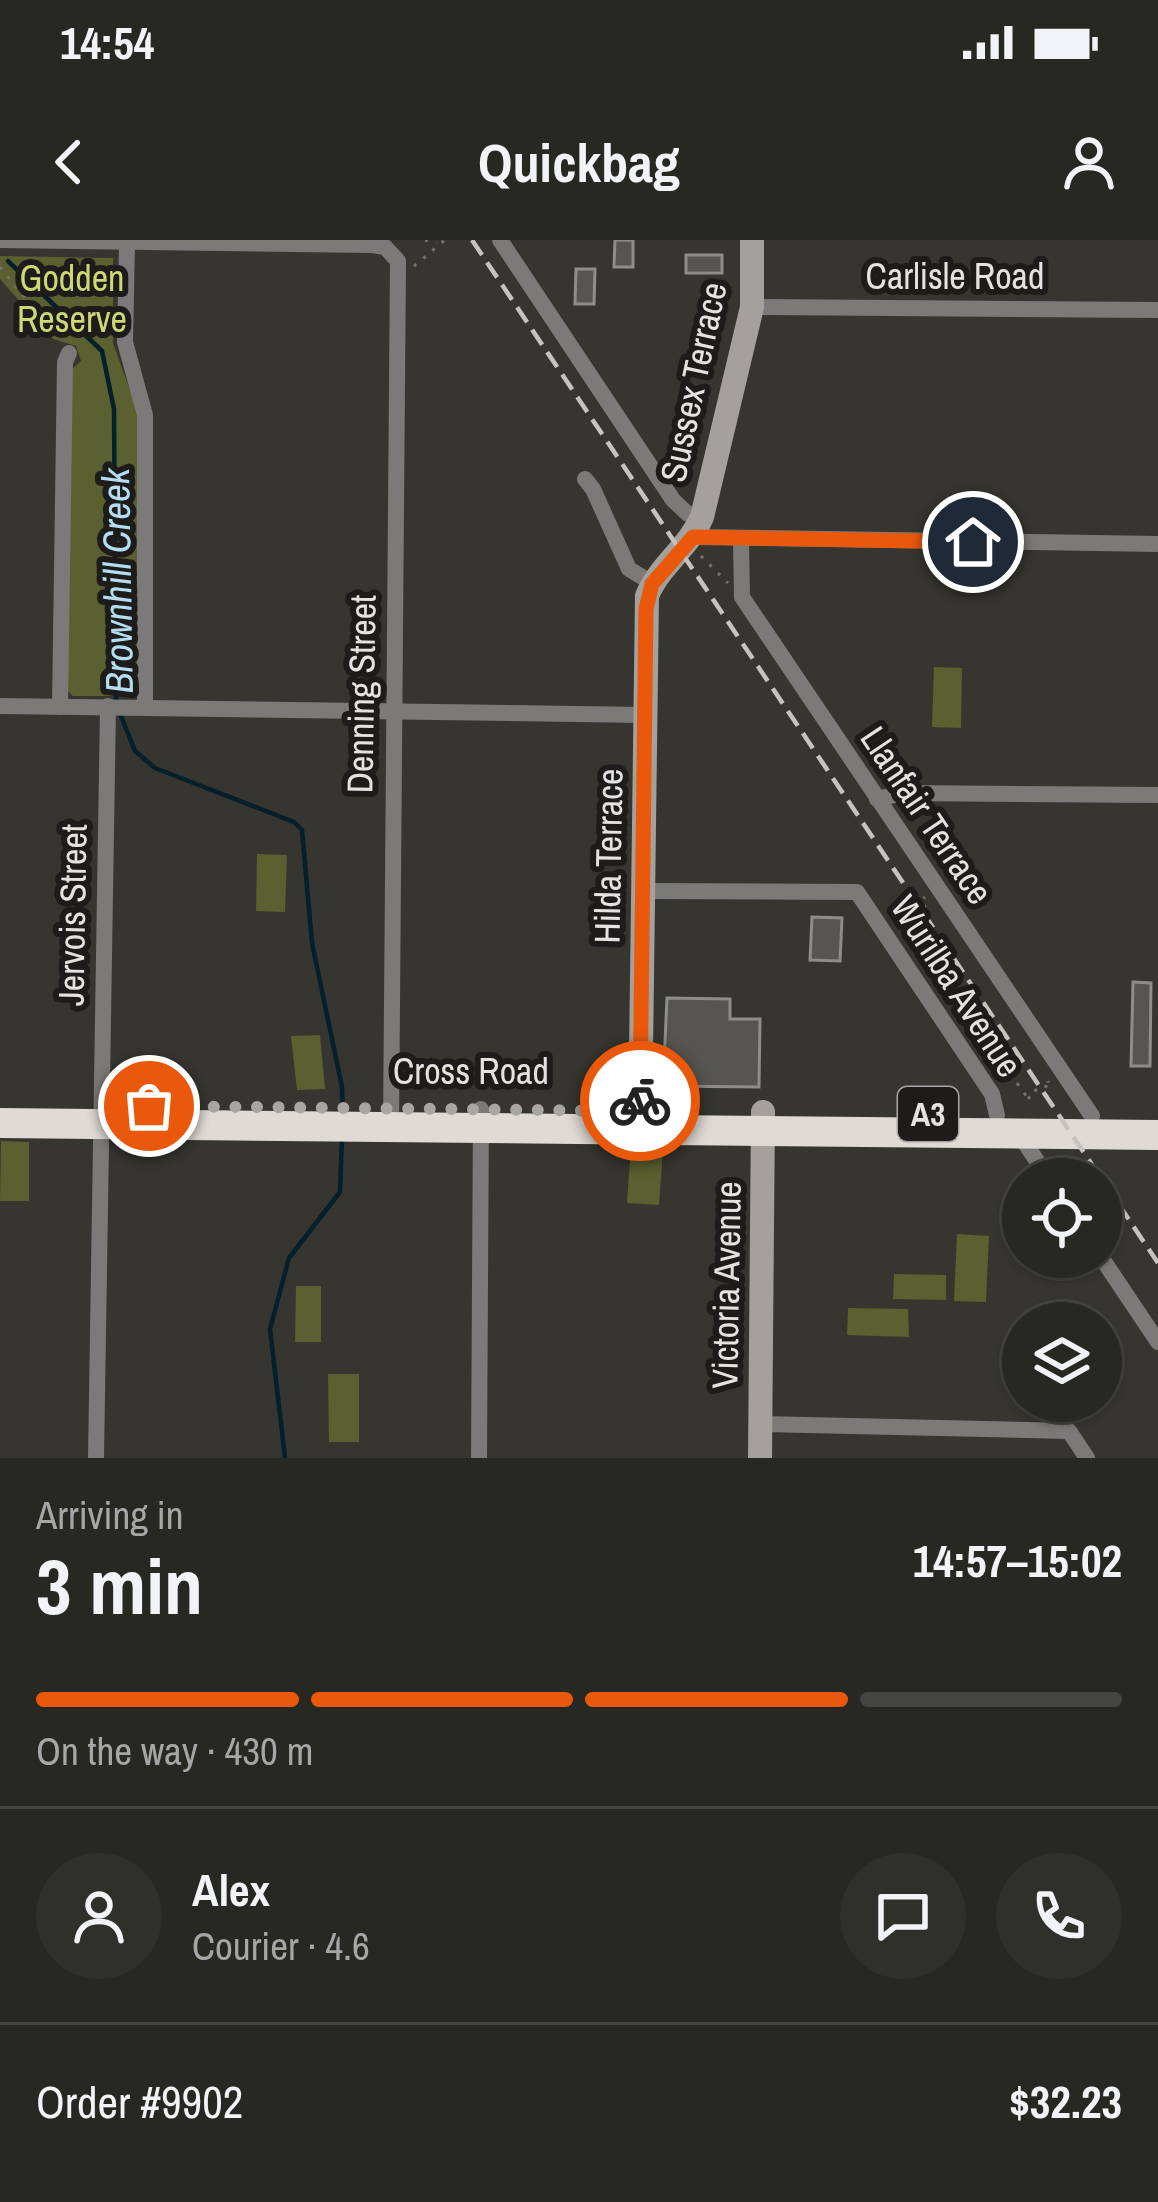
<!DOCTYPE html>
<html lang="en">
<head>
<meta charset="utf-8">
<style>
	:root { --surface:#282823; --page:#30302b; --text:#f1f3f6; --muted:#a5a6a6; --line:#444441; --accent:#ea580c }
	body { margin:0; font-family:"Archivo Narrow",sans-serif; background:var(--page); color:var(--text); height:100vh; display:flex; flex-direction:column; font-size:45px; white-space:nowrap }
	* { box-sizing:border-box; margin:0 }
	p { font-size:39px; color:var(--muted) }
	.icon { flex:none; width:66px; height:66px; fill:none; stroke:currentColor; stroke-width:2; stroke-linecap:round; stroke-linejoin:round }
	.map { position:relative; height:1218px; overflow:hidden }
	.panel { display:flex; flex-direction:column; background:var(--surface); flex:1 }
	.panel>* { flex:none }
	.fabs { position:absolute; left:1002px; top:918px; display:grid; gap:24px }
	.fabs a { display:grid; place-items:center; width:120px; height:120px; border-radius:50%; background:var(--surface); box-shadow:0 3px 9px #0004,0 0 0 3px var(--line); font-size:60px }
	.pin { position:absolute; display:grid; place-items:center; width:102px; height:102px; color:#fff; margin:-51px; border:6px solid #fff; border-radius:50%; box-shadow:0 3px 12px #0007 }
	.courier { position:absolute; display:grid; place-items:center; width:120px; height:120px; margin:-60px; border:9px solid #ea580c; border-radius:50%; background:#fff; color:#222; box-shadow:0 3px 15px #0007 }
	.head em { font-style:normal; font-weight:700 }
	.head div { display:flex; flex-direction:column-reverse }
	.head { display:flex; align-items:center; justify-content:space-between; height:204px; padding:0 36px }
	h1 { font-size:78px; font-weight:700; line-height:90px }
	.bar { display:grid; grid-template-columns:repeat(4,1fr); gap:18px 12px; align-content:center; height:144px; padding:0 36px }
	.bar i { height:15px; border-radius:9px; background:var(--line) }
	.bar .selected { background:var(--accent) }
	.bar p { grid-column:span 4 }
	.line { display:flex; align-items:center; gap:30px; padding:0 36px; border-top:3px solid var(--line) }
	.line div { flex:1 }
	.round { display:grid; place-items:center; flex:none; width:126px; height:126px; border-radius:63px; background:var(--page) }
	.status { display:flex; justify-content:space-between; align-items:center; height:84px; padding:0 60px; background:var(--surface); direction:ltr }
	.status svg { height:33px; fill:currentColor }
	header { display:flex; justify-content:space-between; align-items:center; height:156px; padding:0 36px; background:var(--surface); font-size:54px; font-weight:700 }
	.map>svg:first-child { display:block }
</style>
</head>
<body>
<div class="status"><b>14:54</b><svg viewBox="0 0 49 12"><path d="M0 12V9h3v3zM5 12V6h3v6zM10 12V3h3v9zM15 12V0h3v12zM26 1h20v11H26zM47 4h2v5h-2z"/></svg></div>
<header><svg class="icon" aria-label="back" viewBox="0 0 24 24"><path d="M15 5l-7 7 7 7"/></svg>Quickbag<svg class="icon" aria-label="person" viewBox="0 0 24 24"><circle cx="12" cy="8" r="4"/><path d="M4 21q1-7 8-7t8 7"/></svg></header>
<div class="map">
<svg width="1158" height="1218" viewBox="0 0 1158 1218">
	<rect width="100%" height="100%" fill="#36352f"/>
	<!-- green -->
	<g fill="#5b6030">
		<path d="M0,16L113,18V103L140,178L138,448L130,456H73L67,450L72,129L81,121L76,106L53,99L0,39Z"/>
		<path d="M934,427L962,428L961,488L932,487Z"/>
		<path d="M257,614L287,615L285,672L256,671Z"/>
		<path d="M320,795L325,849L297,850L291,796Z"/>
		<path d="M1,901L29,902V961H0Z"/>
		<path d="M631,907L663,909L659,965L627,963Z"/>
		<path d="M957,994L989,996L986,1062L954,1061Z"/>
		<path d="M894,1034L946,1035V1060L893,1059Z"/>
		<path d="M296,1046H321V1102H295Z"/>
		<path d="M848,1068L908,1069L909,1097L847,1095Z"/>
		<path d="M328,1134H359V1202H329Z"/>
	</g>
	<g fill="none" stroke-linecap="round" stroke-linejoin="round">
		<!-- stream -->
		<g stroke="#051f2b" stroke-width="4.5">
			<path d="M8,21L102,111L114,169L116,460"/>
			<path d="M119,471L135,511L155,528L294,582L302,590L312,703L342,847L343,873"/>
			<path d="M285,1218L270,1089L289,1018L340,952L342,896"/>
		</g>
	</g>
	<!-- building -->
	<g fill="#575550" stroke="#8f8d87" stroke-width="3">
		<path d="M615,0H633V27H614Z"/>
		<rect x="686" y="15" width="36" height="18"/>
		<path d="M576,29H595L594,64H575Z"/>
		<path d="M812,677L842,678L840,721L810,720Z"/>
		<path d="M1133,742L1151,743L1150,826H1131Z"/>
		<path d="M667,758L730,759V779H760L759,847L663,846Z"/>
	</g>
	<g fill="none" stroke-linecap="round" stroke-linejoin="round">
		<!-- path -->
		<g stroke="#75746f" stroke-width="3" stroke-dasharray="3 9" stroke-linecap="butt">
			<path d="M425,0L437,3"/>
			<path d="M414,26L445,0"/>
			<path d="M0,27L59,100"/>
			<path d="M701,316L728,343"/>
			<path d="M911,681L920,695L918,701L922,698L928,706"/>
			<path d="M899,688L927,670L921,660L925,657"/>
			<path d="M1001,815L998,817L1030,861L1028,855L1044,845L1049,849L1048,841"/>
		</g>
		<!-- street -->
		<g stroke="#7c7a78" stroke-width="16">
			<path d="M0,0L372,5L385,7L398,21L391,888"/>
			<path d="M500,0L673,260L688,274L702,277"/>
			<path d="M127,3L125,102L145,175V467"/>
			<path d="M752,67L1158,70"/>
			<path d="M585,239L593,249L629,329L652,343"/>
			<path d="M693,297L1158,304"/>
			<path d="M741,299L742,357L1092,876"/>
			<path d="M0,466L645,475"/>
			<path d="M60,467L65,122L69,113"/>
			<path d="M877,559L903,553L1158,555"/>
			<path d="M643,651L857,652L992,854L997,875"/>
			<path d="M1019,894L1049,939"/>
			<path d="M1101,1017L1158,1102"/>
			<path d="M760,1184L1069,1191L1087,1218"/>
			<path d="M96,1218L108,466"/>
			<path d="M479,1218L481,869"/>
		</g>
		<!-- secondary -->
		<g stroke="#a4a19d" stroke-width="24">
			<path d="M640,890L647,356C659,326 688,308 702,277L752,67V0"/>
			<path d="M760,1218L763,872"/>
		</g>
		<!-- highway -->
		<path stroke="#dfdad4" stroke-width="30" d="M0,883L1158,895"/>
		<!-- rail -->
		<path stroke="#c4c3c0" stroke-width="4.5" stroke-dasharray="18 9" stroke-linecap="butt" d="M472,0L1158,1023"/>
	</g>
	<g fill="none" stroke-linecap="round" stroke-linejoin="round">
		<!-- done -->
		<path stroke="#a7a6a2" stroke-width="12" stroke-dasharray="0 21.6" d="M149,866L640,871V861"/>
		<!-- route -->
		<path stroke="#ea580c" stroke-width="15" d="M640,861L646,369L652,344L693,297L973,302"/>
	</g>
	<g text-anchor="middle" stroke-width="12" stroke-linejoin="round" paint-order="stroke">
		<!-- shield labels -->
		<rect fill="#1d1c1a" stroke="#a8a7a5" stroke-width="3" x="898" y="847" width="60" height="54" rx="9"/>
		<g font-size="33" font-weight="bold" fill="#e4e3e0">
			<text x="928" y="886">A3</text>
		</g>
		<!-- street labels -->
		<g font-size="36" fill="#e4e3e0" stroke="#1d1c1a">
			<text x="955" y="49">Carlisle Road</text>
			<text transform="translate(693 142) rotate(-78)" y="13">Sussex Terrace</text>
			<text transform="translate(361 454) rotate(-89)" y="13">Denning Street</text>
			<text transform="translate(927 575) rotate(56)" y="13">Llanfair Terrace</text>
			<text transform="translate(608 616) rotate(-89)" y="13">Hilda Terrace</text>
			<text transform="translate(72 675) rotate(-89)" y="13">Jervois Street</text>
			<text transform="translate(957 746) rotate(57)" y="13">Wurilba Avenue</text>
			<text x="471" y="844">Cross Road</text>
			<text transform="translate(726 1045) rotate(-89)" y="13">Victoria Avenue</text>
		</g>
		<!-- park labels -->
		<g font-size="36" fill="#ced974" stroke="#1d1c1a">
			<text x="72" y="51">Godden<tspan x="72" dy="41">Reserve</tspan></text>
		</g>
		<!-- water labels -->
		<g font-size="39" font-style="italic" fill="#b5ddf2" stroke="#1d1c1a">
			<text transform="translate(117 341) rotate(-91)" y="14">Brownhill Creek</text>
		</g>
	</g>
</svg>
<div class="fabs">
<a><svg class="icon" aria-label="locate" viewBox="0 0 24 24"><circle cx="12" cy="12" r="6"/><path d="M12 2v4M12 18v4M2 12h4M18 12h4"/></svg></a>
<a><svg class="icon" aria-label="layers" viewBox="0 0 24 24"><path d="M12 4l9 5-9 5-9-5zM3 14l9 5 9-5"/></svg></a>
</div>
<div class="pin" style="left:149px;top:866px;background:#ea580c"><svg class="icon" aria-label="bag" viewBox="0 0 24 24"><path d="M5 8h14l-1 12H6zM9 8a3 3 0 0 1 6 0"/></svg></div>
<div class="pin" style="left:973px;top:302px;background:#1f2937"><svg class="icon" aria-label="home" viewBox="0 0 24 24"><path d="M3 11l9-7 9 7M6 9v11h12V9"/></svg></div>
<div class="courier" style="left:640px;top:861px"><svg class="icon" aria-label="bike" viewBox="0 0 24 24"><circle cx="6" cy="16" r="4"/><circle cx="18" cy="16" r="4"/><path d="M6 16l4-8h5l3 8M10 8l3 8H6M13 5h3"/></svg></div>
</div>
<section class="panel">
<div class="head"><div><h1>3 min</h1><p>Arriving in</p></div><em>14:57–15:02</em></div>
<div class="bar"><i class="selected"></i><i class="selected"></i><i class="selected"></i><i></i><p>On the way · 430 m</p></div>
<div class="line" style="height:216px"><a class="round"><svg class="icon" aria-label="person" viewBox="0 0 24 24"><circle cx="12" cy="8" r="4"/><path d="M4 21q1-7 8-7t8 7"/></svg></a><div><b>Alex</b><p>Courier · 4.6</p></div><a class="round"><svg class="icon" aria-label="chat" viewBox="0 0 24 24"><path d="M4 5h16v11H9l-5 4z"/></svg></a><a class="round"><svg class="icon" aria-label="phone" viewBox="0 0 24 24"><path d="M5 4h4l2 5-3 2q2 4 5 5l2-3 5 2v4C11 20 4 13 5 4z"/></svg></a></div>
<div class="line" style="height:156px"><div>Order #9902</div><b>$32.23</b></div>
</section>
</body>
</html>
